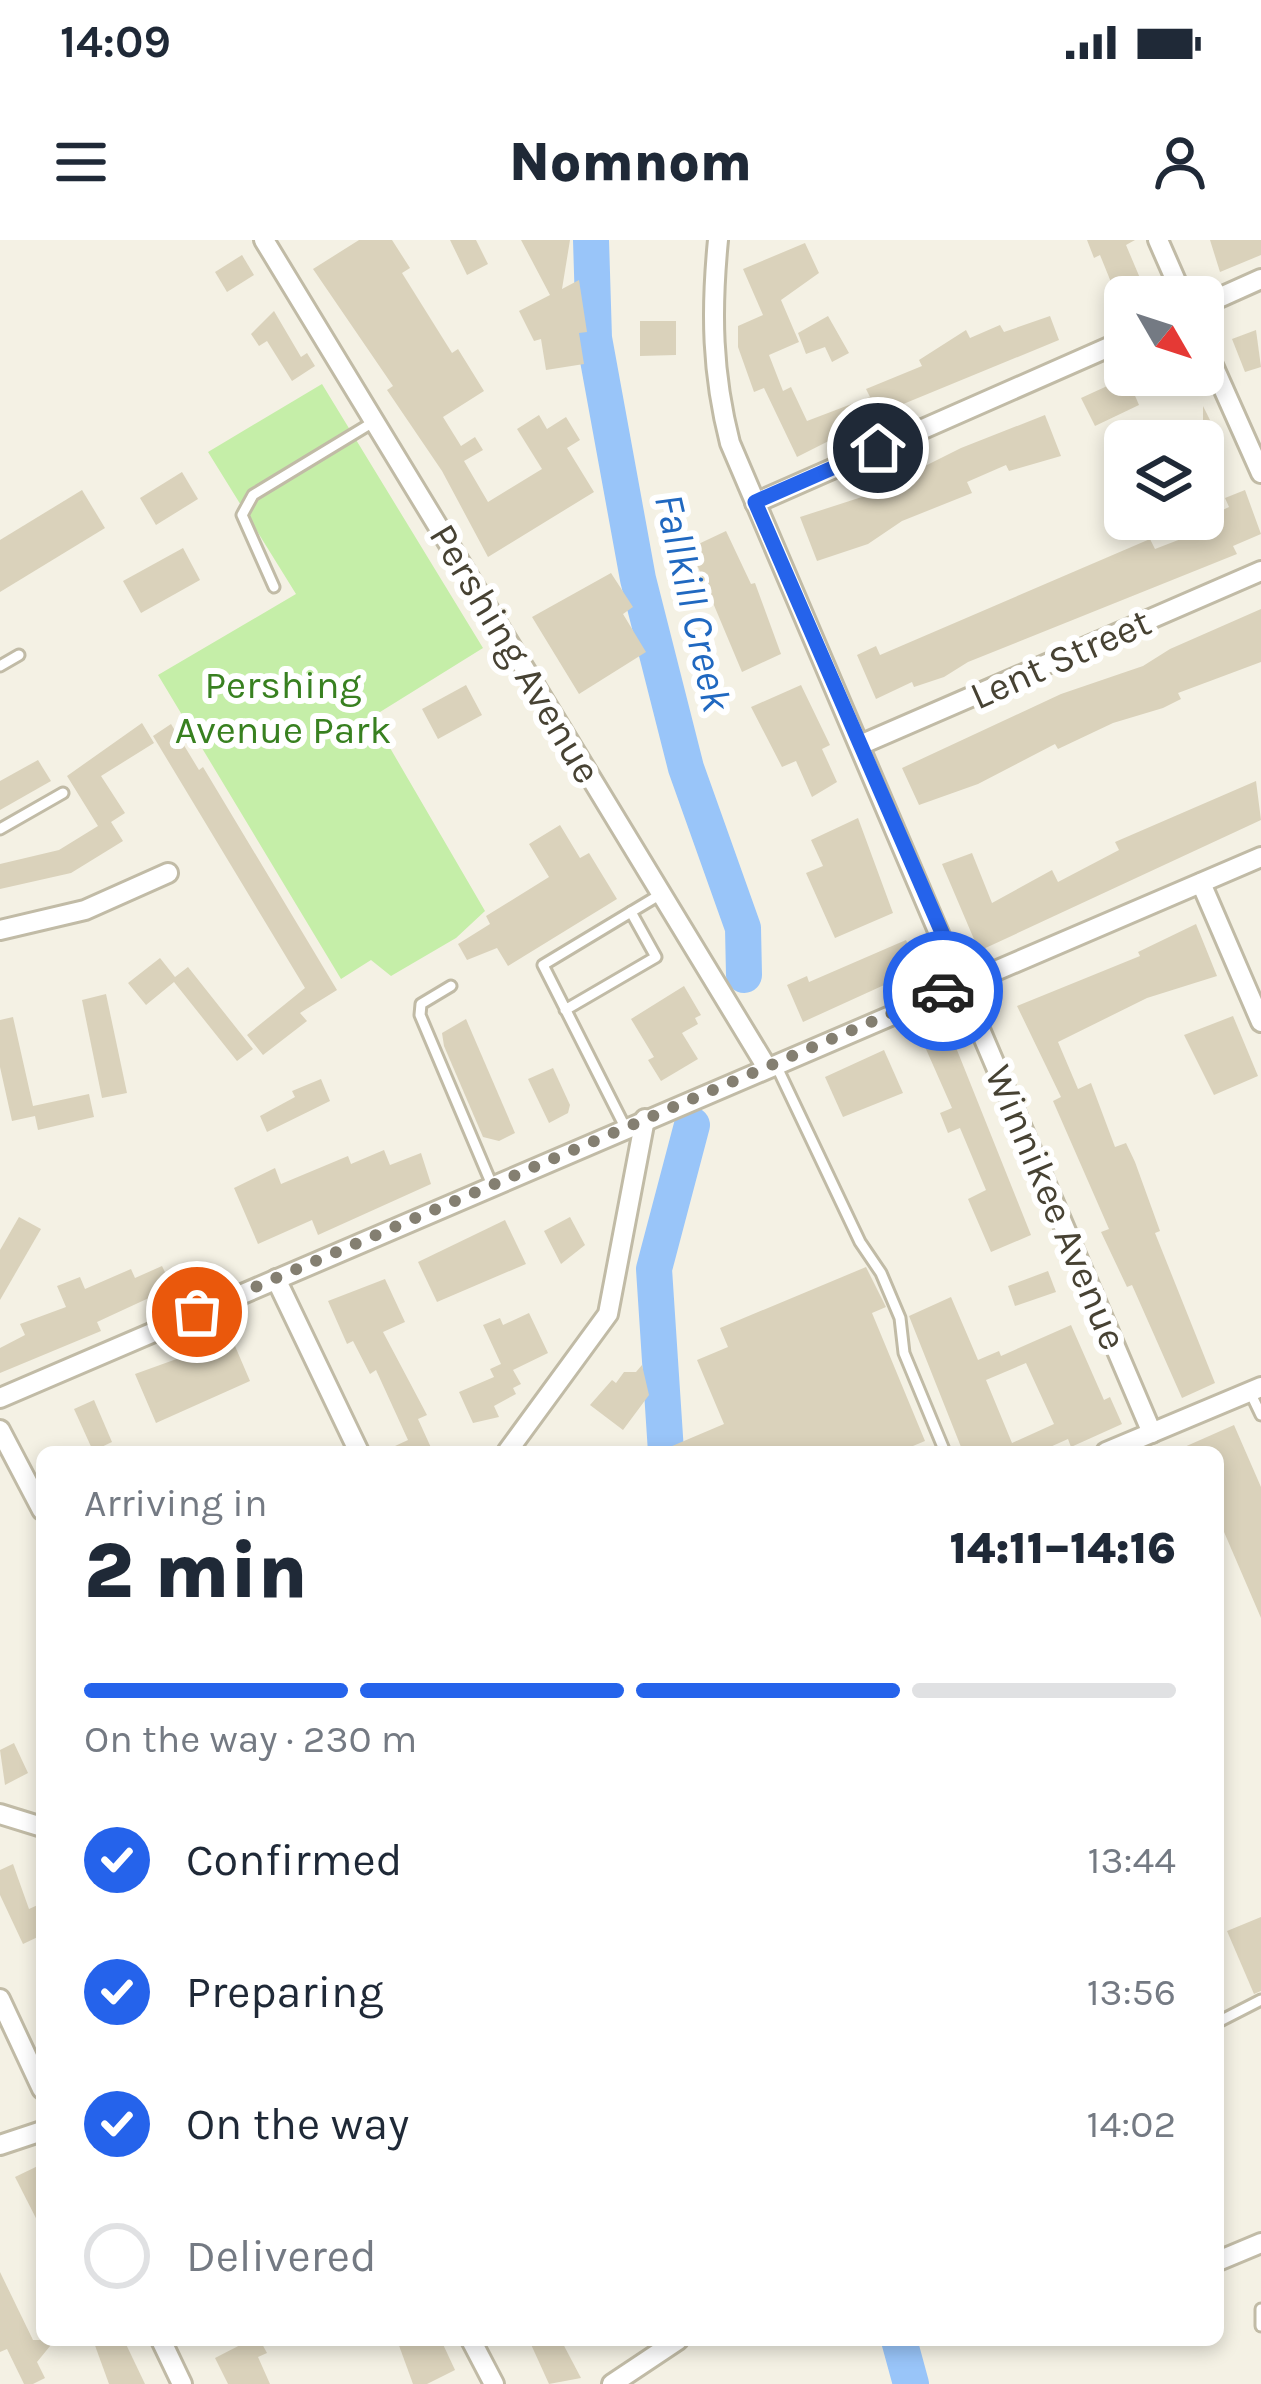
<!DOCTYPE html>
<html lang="en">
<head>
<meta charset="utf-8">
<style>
	:root { --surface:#fff; --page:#f6f6f7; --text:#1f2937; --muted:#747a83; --line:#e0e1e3; --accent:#2563eb }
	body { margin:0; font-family:Karla,sans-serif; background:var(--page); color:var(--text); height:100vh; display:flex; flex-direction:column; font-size:45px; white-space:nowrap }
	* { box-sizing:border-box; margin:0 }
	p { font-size:39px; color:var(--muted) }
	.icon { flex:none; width:66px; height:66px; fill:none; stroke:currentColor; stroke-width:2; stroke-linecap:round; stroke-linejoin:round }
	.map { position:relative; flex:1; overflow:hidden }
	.side { position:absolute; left:36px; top:1206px; width:1188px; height:900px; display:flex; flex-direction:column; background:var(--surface); border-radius:18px; box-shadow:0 6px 18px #0003 }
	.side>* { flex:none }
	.needle { width:78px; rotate:129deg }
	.fabs { position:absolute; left:1104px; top:36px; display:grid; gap:24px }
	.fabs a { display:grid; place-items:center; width:120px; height:120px; border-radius:18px; background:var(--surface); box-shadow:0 6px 18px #0003; font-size:60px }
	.pin { position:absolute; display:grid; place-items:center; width:102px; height:102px; color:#fff; margin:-51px; border:6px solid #fff; border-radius:50%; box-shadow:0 3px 12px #0007 }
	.courier { position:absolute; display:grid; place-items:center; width:120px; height:120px; margin:-60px; border:9px solid #2563eb; border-radius:50%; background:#fff; color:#222; box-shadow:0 3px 15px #0007 }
	.overview em { font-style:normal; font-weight:800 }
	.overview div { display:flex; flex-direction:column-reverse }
	.overview { display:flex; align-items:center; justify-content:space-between; height:204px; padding:0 48px }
	h1 { font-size:78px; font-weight:800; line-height:90px }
	.bar { display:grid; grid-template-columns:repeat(4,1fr); gap:18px 12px; align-content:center; height:144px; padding:0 48px }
	.bar i { height:15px; border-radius:9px; background:var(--line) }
	.bar .selected { background:var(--accent) }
	.bar p { grid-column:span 4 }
	ol { padding:0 48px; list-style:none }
	li { display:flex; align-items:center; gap:36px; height:132px }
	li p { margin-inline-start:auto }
	li .icon { padding:12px; border-radius:50%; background:var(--accent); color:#fff; stroke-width:4 }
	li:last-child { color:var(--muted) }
	li i { width:66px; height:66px; border:6px solid var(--line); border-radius:50% }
	.status { display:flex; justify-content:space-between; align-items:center; height:84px; padding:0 60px; background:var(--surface); direction:ltr }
	.status svg { height:33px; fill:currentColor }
	header { display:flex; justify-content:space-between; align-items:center; height:156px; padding:0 48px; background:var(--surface); font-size:54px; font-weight:800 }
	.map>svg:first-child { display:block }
</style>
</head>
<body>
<div class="status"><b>14:09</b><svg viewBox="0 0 49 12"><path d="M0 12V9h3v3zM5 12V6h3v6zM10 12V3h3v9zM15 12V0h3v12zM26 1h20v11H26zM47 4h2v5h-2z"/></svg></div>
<header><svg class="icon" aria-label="menu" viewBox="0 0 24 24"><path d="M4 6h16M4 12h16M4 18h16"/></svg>Nomnom<svg class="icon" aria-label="person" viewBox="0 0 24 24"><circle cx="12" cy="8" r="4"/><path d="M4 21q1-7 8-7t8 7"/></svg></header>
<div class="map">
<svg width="1261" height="2144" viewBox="0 0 1261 2144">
	<rect width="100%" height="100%" fill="#f4f1e4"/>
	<!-- green -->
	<path fill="#c5eea8" d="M322,144L483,408L372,477L485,671L456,698L391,736L371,720L341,739L158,435L296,354L208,212Z"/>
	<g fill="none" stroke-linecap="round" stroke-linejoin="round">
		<!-- river -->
		<g stroke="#99c5f9" stroke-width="36">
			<path d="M591,0L594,98L638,339L686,528L743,688L744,735"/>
			<path d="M666,1212L654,1029L692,885"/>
			<path d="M899,2100L911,2144"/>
		</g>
	</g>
	<!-- building -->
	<g fill="#dad2bb" fill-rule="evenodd">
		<path d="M359,0H392L410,28L402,33L452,113L458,109L484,151L443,177L461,206L475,197L483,210L464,221L488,262L542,229L517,189L539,175L547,189L566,177L580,200L567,208L594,252L488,317L442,231L387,150L393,146L313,29Z"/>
		<path d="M450,0H476L488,24L467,35Z"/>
		<path d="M521,0H570L562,49L579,40L587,92L579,93L584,124L546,130L541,99L534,101L519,71L550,55Z"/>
		<path d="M1087,0H1135L1126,5L1148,57H1117L1100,15L1094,18Z"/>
		<path d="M1210,0H1261V15L1220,32Z"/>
		<path d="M805,3L819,33L781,60L799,102L769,115L783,151L791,147L807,181L870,157L866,149L922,126L919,120L966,90L970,98L1000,85L1004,92L1050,76L1059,100L896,167L797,217L764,148L754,152L738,107V86L763,75L743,29Z"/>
		<path d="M242,15L254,35L227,52L215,32Z"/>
		<path d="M274,71L301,117L307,113L315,126L292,141L267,101L259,106L251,94Z"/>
		<path d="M828,76L849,113L832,122L825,107L806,114L798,93Z"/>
		<path d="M640,81H676V115L640,116Z"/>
		<path d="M1256,90L1261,127L1245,132L1232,99Z"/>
		<path d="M1127,137L1139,165L1095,186L1081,158Z"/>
		<path d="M1203,166L1221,202L1203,211V201H1168L1203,183Z"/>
		<path d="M1045,175L1061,216L1009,231L1006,225L967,242L972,253L902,281L868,304L817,321L800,277L865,256L961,208Z"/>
		<path d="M182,232L198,259L156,285L140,258Z"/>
		<path d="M82,250L105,288L0,352V300Z"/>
		<path d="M1245,250L1261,294L1233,306L1237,314L968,422L944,437L914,447L912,442L876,459L857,415L876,406L880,415L1150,299L1155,309L1199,292L1195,283L1229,267L1225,258Z"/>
		<path d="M726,291L751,344L755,343L781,414L742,432L690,308Z"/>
		<path d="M183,308L200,340L141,373L123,341Z"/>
		<path d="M611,333L633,367L623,374L646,412L579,454L532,377Z"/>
		<path d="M1261,369V422L1178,453L1181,459L1163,468L1113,483L1058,509L1055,504L978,544L919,565L902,528L1061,454L1143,426L1170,409Z"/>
		<path d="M466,445L482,475L438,499L422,469Z"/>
		<path d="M801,445L830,505L822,509L837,542L812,557L796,521L782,527L751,467Z"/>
		<path d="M142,483L154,503L101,536L125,573L111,582L123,601L71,633L0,649V624L59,610L98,586L67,536Z"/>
		<path d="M171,484L199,530L203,527L337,750L300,773L307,781L263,815L247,795L305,748L153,496Z"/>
		<path d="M38,520L51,541L0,570V541Z"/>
		<path d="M1256,541L1261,580L979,711L942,624L972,613L992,663L1052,630L1058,642L1119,610L1115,602Z"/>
		<path d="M858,578L893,673L835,698L806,633L823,626L811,600Z"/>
		<path d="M560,585L580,618L589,613L617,659L508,726L497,708L467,720L458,704L490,684L486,676L549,637L529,604Z"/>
		<path d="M1196,684L1217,736L1147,758L1058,802L1078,849L1091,843L1115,907L1126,903L1135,922L1160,991L1155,993L1215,1143L1182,1158L1132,1045L1127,1047L1101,992L1109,989L1053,861L1061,857L1017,766L1140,716L1138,712Z"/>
		<path d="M906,700L924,740L897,751L893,741L803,782L787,745L807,736L809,742Z"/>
		<path d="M160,718L175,737L188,727L253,809L237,821L174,742L146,765L128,743Z"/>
		<path d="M684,746L701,775L695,778L698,784L682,793L698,819L661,841L648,820L654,817L631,779Z"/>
		<path d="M106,754L127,853L102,858L82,760Z"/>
		<path d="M1233,776L1258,836L1214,855L1184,795Z"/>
		<path d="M13,777L33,866L89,854L94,877L38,890L35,876L12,881L0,827V780Z"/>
		<path d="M466,779L515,893L499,901L483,897L444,806L442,793Z"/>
		<path d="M945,780L1031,995L991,1012L968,959L986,950L960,888L948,893L940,873L952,868L918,791Z"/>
		<path d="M884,810L903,853L843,877L825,837Z"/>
		<path d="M553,828L570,865L568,873L549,883L528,839Z"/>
		<path d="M321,839L330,861L267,892L260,876L295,857L292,851Z"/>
		<path d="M384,910L390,925L421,913L431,944L318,995L312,980L258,1004L234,948L275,928L281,944L348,916L351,924Z"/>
		<path d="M19,977L41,989L0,1060V1010Z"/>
		<path d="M570,977L585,1005L561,1024L544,991Z"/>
		<path d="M505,980L526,1024L437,1062L418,1022Z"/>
		<path d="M162,1026L177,1057L155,1067L151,1057L97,1082L101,1091L0,1133V1108L25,1095L20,1084L66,1067L57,1046L80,1037L85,1049L131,1029L135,1038Z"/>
		<path d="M866,1027L886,1067L872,1073L925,1201L913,1206L915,1212H658L724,1184L697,1120L728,1107L720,1088Z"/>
		<path d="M1048,1031L1056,1052L1015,1066L1008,1046Z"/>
		<path d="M385,1039L405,1082L383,1092L427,1175L418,1179L433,1212H382L408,1200L376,1130L370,1134L353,1101L347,1104L328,1061Z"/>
		<path d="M951,1057L978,1120L999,1111L1001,1116L1071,1085L1104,1160L1110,1157L1122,1184L1071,1207L1068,1199L1039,1212H963L909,1076ZM1026,1123L1054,1184L1012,1203L986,1140Z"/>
		<path d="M529,1073L548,1113L513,1130L521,1144L513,1148L516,1154L494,1166L499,1177L473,1183L459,1152L494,1137L490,1129L501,1124L483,1085L500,1078L503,1085Z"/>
		<path d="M221,1103L225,1111L235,1106L250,1141L156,1183L135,1134Z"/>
		<path d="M642,1125L649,1155L623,1190L590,1165L612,1140L616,1143L624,1132H636Z"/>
		<path d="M94,1160L112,1202L93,1211L74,1169Z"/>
		<path d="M1234,1185L1261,1247V1378L1218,1278V1212H1173Z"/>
		<path d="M14,1503L28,1533L5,1545L0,1510Z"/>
		<path d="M13,1624L29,1669L42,1663V1695L23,1704L0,1655V1630Z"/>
		<path d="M1261,1677V1751L1254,1754L1227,1691Z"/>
		<path d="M42,1924V1990L15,1937Z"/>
		<path d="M0,2032L33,2100H55L37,2122L45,2138L33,2144H24L7,2109L0,2112Z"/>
		<path d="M93,2100H124L145,2144H109Z"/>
		<path d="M250,2100H260L267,2113L258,2117L270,2144H228L215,2118Z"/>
		<path d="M397,2100H441L455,2130L427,2144H413Z"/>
		<path d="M529,2100H561L581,2138L549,2144Z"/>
	</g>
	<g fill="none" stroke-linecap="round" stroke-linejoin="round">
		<defs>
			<g id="service">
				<path d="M274,347L242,275L253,255L375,181"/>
				<path d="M0,426L19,415"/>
				<path d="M0,589L63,553"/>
				<path d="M631,672L661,654"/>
				<path d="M451,746L421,764L420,775L492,945"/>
				<path d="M565,770L656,717L631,672L543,725L625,887"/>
				<path d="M775,823L860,1002L881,1033L900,1078L904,1113L945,1212"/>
				<path d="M1250,1152L1261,1175"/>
				<path d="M1218,1782L1261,1760"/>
				<path d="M1261,2069V2086"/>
			</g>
			<g id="minor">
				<path d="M264,0L766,826"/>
				<path d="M718,0C711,72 712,133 730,203L1152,1193"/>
				<path d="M1158,0L1183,57"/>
				<path d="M1203,65L1261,39"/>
				<path d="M1203,103L1261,233"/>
				<path d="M755,263L1125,100"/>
				<path d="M860,505L1261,331"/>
				<path d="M1201,643L1261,782"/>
				<path d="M0,690L85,670L168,633"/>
				<path d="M276,1039L359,1212"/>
				<path d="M0,1158L1261,617"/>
				<path d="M0,1190L42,1270"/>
				<path d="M507,1212L608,1074L645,879"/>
				<path d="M1106,1212L1261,1147"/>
				<path d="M0,1574L42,1587"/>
				<path d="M0,1759L42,1849"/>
				<path d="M0,1905L42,1891"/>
				<path d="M1218,2021L1261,2003"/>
				<path d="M161,2100L182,2144"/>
				<path d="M471,2100L494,2144"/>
				<path d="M612,2144L678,2100"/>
			</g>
		</defs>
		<!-- service casing -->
		<use href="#service" stroke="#c1bba6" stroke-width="15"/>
		<!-- minor casing -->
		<use href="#minor" stroke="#c1bba6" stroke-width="24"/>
		<!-- service -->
		<use href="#service" stroke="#fff" stroke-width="9"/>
		<!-- minor -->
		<use href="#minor" stroke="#fff" stroke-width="18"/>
	</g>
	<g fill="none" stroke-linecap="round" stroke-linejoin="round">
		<!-- done -->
		<path stroke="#847f71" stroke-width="12" stroke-dasharray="0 21.6" d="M197,1072L943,751"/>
		<!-- route -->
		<path stroke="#2563eb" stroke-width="15" d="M878,208L755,262L963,741L943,751"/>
	</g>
	<g text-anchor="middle" stroke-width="12" stroke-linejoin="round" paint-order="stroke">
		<!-- street labels -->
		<g font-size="39" fill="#474233" stroke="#fff">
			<text transform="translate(516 413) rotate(59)" y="14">Pershing Avenue</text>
			<text transform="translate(1060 418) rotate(-24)" y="14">Lent Street</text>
			<text transform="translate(1057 967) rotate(67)" y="14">Winnikee Avenue</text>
		</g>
		<!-- park labels -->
		<g font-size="39" fill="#388020" stroke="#fff">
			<text x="283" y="458">Pershing<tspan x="283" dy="45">Avenue Park</tspan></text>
		</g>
		<!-- water labels -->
		<g font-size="42" font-style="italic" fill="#2068c0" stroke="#fff">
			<text transform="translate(694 362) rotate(77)" y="15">Fallkill Creek</text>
		</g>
	</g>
</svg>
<div class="fabs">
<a><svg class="needle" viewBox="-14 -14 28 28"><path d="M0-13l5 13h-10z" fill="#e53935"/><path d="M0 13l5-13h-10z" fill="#747a83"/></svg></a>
<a><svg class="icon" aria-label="layers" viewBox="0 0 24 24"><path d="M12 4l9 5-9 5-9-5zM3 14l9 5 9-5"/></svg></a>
</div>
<div class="pin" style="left:197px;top:1072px;background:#ea580c"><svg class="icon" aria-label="bag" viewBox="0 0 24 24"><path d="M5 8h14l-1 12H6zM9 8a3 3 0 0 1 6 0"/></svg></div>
<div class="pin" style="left:878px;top:208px;background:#1f2937"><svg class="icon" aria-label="home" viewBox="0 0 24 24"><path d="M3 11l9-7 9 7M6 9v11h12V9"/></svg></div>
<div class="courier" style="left:943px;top:751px"><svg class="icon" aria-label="car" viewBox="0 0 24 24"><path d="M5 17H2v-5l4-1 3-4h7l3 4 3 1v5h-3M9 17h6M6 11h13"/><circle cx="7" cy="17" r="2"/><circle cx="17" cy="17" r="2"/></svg></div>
<section class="side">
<div class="overview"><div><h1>2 min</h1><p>Arriving in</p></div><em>14:11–14:16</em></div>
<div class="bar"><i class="selected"></i><i class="selected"></i><i class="selected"></i><i></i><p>On the way · 230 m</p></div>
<ol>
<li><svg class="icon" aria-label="check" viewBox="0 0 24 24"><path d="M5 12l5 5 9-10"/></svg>Confirmed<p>13:44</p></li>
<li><svg class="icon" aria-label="check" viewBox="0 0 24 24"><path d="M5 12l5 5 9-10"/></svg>Preparing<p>13:56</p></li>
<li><svg class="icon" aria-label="check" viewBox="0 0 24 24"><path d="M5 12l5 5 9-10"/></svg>On the way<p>14:02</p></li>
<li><i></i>Delivered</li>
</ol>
</section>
</div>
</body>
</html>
